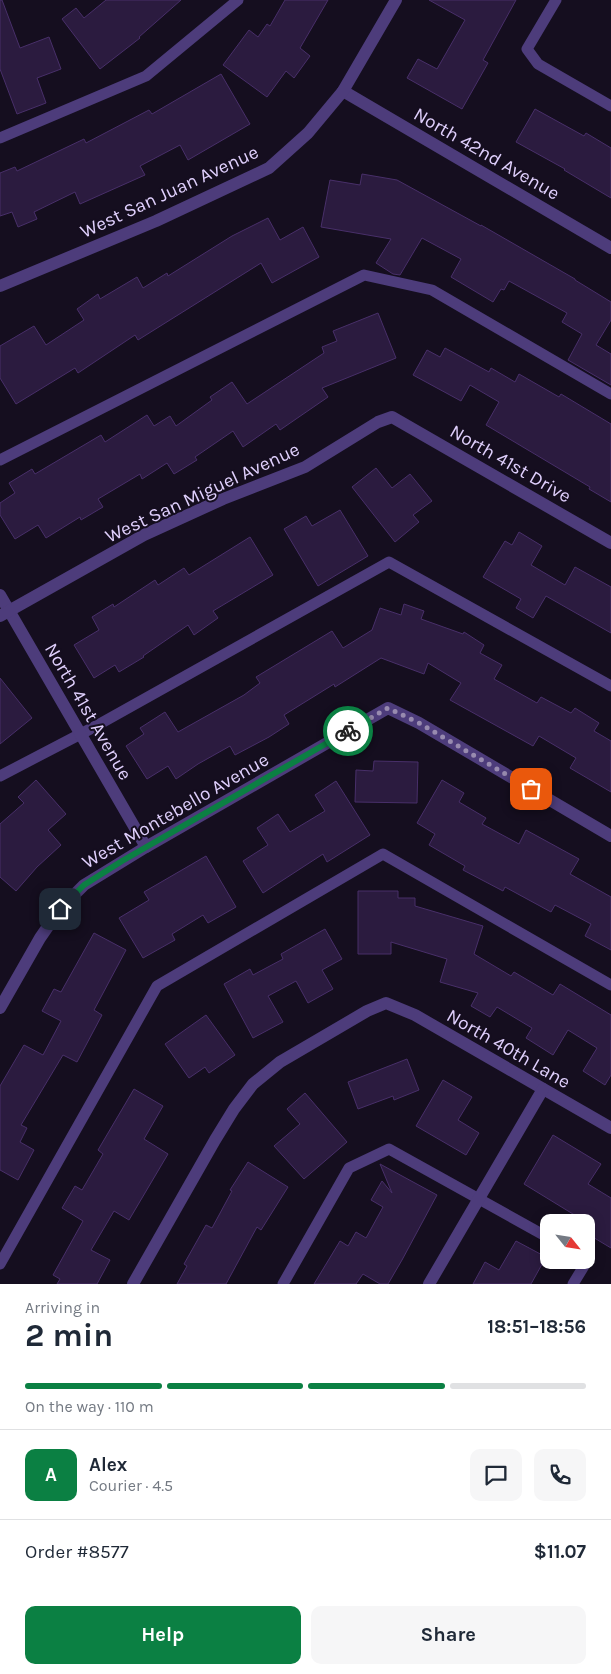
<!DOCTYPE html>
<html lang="en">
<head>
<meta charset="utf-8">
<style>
	:root { --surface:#fff; --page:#f6f6f7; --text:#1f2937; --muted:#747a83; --line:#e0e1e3; --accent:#0b8043 }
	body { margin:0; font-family:Karla,sans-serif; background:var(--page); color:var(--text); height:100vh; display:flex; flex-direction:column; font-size:19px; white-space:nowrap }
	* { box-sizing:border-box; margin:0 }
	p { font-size:16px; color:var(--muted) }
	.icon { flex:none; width:28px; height:28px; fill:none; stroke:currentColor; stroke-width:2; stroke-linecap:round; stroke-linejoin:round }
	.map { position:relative; height:1284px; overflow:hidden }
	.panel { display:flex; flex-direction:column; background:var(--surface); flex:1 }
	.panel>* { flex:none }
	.needle { width:32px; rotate:120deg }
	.controls { position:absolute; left:540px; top:1214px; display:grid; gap:10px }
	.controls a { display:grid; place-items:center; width:55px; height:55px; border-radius:10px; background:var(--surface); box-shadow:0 2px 12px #0003; font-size:25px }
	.pin { position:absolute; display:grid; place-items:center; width:42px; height:42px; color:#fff; margin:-21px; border-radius:10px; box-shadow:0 2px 8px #0006 }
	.courier { position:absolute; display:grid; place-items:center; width:50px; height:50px; margin:-25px; border:4px solid #0b8043; border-radius:50%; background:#fff; color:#222; box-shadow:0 1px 6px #0007 }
	.head em { font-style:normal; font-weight:700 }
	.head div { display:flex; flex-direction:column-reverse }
	.head { display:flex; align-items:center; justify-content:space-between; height:85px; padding:0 25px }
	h1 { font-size:32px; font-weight:700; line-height:38px }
	.bar { display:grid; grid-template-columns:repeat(4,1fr); gap:8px 5px; align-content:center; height:60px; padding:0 25px }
	.bar i { height:6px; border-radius:4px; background:var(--line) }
	.bar .active { background:var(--accent) }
	.bar p { grid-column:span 4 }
	.line { display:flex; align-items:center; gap:12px; padding:0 25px; border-top:1px solid var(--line) }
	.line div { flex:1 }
	.round { display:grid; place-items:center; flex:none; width:52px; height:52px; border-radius:10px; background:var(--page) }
	.cta { display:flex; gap:10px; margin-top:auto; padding:10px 25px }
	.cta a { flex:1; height:58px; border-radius:10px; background:var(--accent); color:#fff; font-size:20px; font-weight:700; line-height:58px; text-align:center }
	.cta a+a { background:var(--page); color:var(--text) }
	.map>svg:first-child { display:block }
</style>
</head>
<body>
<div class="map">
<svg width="611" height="1284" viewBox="0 0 611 1284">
	<rect width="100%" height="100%" fill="#150e1f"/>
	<!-- building -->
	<g fill="#2b1b3f" stroke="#482f69">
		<path d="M0,0H2L20,48L49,37L61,69L37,78L46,103L17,114L0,69Z"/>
		<path d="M106,0H181L139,37L140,38L100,69L62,19L76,8L84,18Z"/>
		<path d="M285,0H328L300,48L310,56L294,78L286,71L267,97L223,65L249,30L258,37L267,24L270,26Z"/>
		<path d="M429,0H516L483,60L488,63L462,109L407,78L418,59L437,69L465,20Z"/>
		<path d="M221,74L250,124L188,160L180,145L140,166L145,175L80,204L75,192L34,212L37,219L18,227L12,212L0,216V173L15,167L17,171L84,139L86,143L149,110L152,114Z"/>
		<path d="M535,109L584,136L586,133L611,148V198L564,170L565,169L516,142Z"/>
		<path d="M362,174L397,180L481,226V225L575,279V280L611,302V320L596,345L611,354V385L568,360L582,334L562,322L567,313L509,281L504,290L501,289L493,302L451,277L461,259L422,238L400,275L393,274L376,263L391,239L321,227L330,180L360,185Z"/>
		<path d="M268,218L280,240L303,227L319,257L272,283L261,263L138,340L135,335L78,373L75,368L16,404L0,378V346L34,326L46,345L84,320L77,309L98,294L100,299L137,277L143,288L167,273L168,276L232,236Z"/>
		<path d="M378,313L396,358L322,388L328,397L280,430L276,424L243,447L233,431L195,457L197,460L174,474L167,463L142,479L140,474L98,499L103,507L81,520L80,517L46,538L38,525L15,539L0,515V503L15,493L9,483L32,469L35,474L101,435L105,442L147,415L154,426L170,416L176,426L212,400L210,397L232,382L247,404L324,353L322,347L337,341L333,331Z"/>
		<path d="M445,348L489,372L491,368L515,382L519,374L559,397L561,394L611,424V502L589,489L590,487L486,425L499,402L470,385L461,401L413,375L427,350L440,357Z"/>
		<path d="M376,468L392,488L410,474L432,501L413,515L419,522L395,542L352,487Z"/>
		<path d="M340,510L368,556L318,586L284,529L306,516L312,526Z"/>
		<path d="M519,532L542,546L531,565L565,585L575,567L611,587V633L546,596L533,618L516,608L521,599L483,577L505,541L512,545Z"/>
		<path d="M250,537L273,575L213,611L218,618L194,635L188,625L143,656L144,657L119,672L115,665L94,678L74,645L99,630L92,617L113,604L114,607L155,580L158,585L184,568L189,575Z"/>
		<path d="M404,604L424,611L421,619L463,634L464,632L484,645L480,653L502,665L494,679L537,703L541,697L571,713L575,708L599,723L594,731L611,741V792L570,768L576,758L539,736L533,746L450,700L461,683L428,663L424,674L381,658L335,687L334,684L284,715L289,724L269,737L235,755L230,746L198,764L176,779L168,766L147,779L126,746L144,734L140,728L165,712L178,732L244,695L260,683L256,677L332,631L343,648L372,630L380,608L401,615Z"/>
		<path d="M0,678L32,718L0,744Z"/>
		<path d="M374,761L418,762L417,803L355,802L356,770L373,771Z"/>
		<path d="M36,780L66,814L48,830L61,845L37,867L16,891L0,877V824L24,803L18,797Z"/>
		<path d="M442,780L464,793L459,802L486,818L482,824L519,844L526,830L579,859L570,874L611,897V950L585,936L591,924L555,905L551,912L505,887L503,891L463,870L465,866L429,845L435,834L417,823Z"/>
		<path d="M336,781L370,835L327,862L323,854L263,893L243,861L268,845L257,828L278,814L290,832L325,811L315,795Z"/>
		<path d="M206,856L236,907L208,923L203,915L172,934L175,940L143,958L119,918L149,900L144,892Z"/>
		<path d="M358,891H398V898H415V906L483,926L474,954L511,976L514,972L553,995L560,984L611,1015V1075L605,1085L583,1071L597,1048L568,1030L553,1055L526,1038L532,1028L497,1007L490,1017L471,1006L478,993L440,982L447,959L391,942V954H358Z"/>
		<path d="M325,929L342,959L322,970L333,989L308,1003L296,981L268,996L283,1022L253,1038L224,984L250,969L253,975L283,959L281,954Z"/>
		<path d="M94,933L126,950L94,1010L102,1015L77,1062L63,1055L21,1125L27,1128L20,1142L34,1150L18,1180L0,1170V1086L24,1045L43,1055L61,1021L42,1011L54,989L61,992Z"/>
		<path d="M206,1015L235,1055L209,1073L205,1067L189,1078L165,1044Z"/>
		<path d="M407,1059L419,1090L394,1100L393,1096L358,1109L348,1082Z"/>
		<path d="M443,1080L472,1097L458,1120L479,1133L466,1155L416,1126Z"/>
		<path d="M134,1089L163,1106L144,1139L168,1154L129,1220L114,1211L91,1250L110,1260L97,1284H57L60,1279L53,1275L83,1221L62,1208L75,1186L82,1190L103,1154L98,1150Z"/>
		<path d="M305,1093L347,1142L304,1179L274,1146L300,1124L287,1109Z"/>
		<path d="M553,1135L601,1164L588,1184L611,1198V1248L586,1233V1222L524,1184Z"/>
		<path d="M248,1162L288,1187L261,1230L257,1227L226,1284H177L187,1266L184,1264L206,1225L212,1228L232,1191L230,1190Z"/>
		<path d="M380,1164L437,1195L402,1260L388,1284H380L363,1274L356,1284H314L340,1241L348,1246L356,1232L366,1238L383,1207L371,1200L382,1181L392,1193Z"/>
		<path d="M516,1241L546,1257L531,1284H473L485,1262L499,1270Z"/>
	</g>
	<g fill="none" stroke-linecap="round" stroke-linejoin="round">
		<!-- service -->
		<g stroke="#4d3c7b" stroke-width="11">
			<path d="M556,0L527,49L538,64L611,106"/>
			<path d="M0,138L146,76L238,0"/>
			<path d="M0,460L364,275L432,290L611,394"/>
			<path d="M0,776L96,726L389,562L611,686"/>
			<path d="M0,1264L157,986L383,854L611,985"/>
			<path d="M283,1284L349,1168L389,1149L549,1238"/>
			<path d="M573,1284L584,1266L579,1260"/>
		</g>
		<!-- minor -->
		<g stroke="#4d3c7b" stroke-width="12">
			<path d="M343,91L611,248"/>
			<path d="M0,286L156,221L269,168L308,133L343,91L396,0"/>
			<path d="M0,595L146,847"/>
			<path d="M0,616L144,535L223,499L305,467L378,422L392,417L611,543"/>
			<path d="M0,1008L40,938L60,909L84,885L146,847L388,708L419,723L611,836"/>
			<path d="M133,1284L215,1140L234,1109L253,1084L280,1062L367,1011L386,1003L415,1015L611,1128"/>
			<path d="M429,1284L543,1089"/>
		</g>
	</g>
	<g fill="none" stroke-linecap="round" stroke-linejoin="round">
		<!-- done -->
		<path stroke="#988baf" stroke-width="5" stroke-dasharray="0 9" d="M348,731L388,708L419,723L531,789"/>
		<!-- route -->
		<path stroke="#0b8043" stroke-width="6" d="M60,909L84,885L122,861L348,731"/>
	</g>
	<g text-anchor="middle" stroke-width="4" stroke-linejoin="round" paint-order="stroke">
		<!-- street labels -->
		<g font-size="19" fill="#dfcffc" stroke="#150e1f">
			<text transform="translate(487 153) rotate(30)" y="7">North 42nd Avenue</text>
			<text transform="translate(169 191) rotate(-25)" y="7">West San Juan Avenue</text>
			<text transform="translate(511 463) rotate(30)" y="7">North 41st Drive</text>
			<text transform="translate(202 492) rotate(-25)" y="7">West San Miguel Avenue</text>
			<text transform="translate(89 711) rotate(60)" y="7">North 41st Avenue</text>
			<text transform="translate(175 810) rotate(-30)" y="7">West Montebello Avenue</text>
			<text transform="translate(509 1048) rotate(30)" y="7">North 40th Lane</text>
		</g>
	</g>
</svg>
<div class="controls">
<a><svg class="needle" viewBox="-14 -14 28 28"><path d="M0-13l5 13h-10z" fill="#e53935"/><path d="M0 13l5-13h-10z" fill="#747a83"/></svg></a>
</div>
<div class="pin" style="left:531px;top:789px;background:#ea580c"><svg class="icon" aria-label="bag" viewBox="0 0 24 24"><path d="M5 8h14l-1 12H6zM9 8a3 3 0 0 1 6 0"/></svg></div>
<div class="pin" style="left:60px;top:909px;background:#1f2937"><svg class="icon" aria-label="home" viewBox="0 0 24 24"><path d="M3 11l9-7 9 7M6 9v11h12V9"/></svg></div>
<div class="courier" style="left:348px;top:731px"><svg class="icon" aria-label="bike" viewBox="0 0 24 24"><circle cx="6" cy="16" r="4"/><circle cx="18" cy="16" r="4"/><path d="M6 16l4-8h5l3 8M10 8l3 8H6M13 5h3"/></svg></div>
</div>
<section class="panel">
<div class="head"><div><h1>2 min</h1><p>Arriving in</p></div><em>18:51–18:56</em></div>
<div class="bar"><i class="active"></i><i class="active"></i><i class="active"></i><i></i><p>On the way · 110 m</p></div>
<div class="line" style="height:90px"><b class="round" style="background:var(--accent);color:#fff">A</b><div><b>Alex</b><p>Courier · 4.5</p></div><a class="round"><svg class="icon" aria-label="chat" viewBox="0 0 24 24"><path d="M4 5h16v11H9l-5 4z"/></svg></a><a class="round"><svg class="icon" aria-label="phone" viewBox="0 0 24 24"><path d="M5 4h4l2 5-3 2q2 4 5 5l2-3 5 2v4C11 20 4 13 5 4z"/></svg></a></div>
<div class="line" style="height:65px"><div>Order #8577</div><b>$11.07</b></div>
<div class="cta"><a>Help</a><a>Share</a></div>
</section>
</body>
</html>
